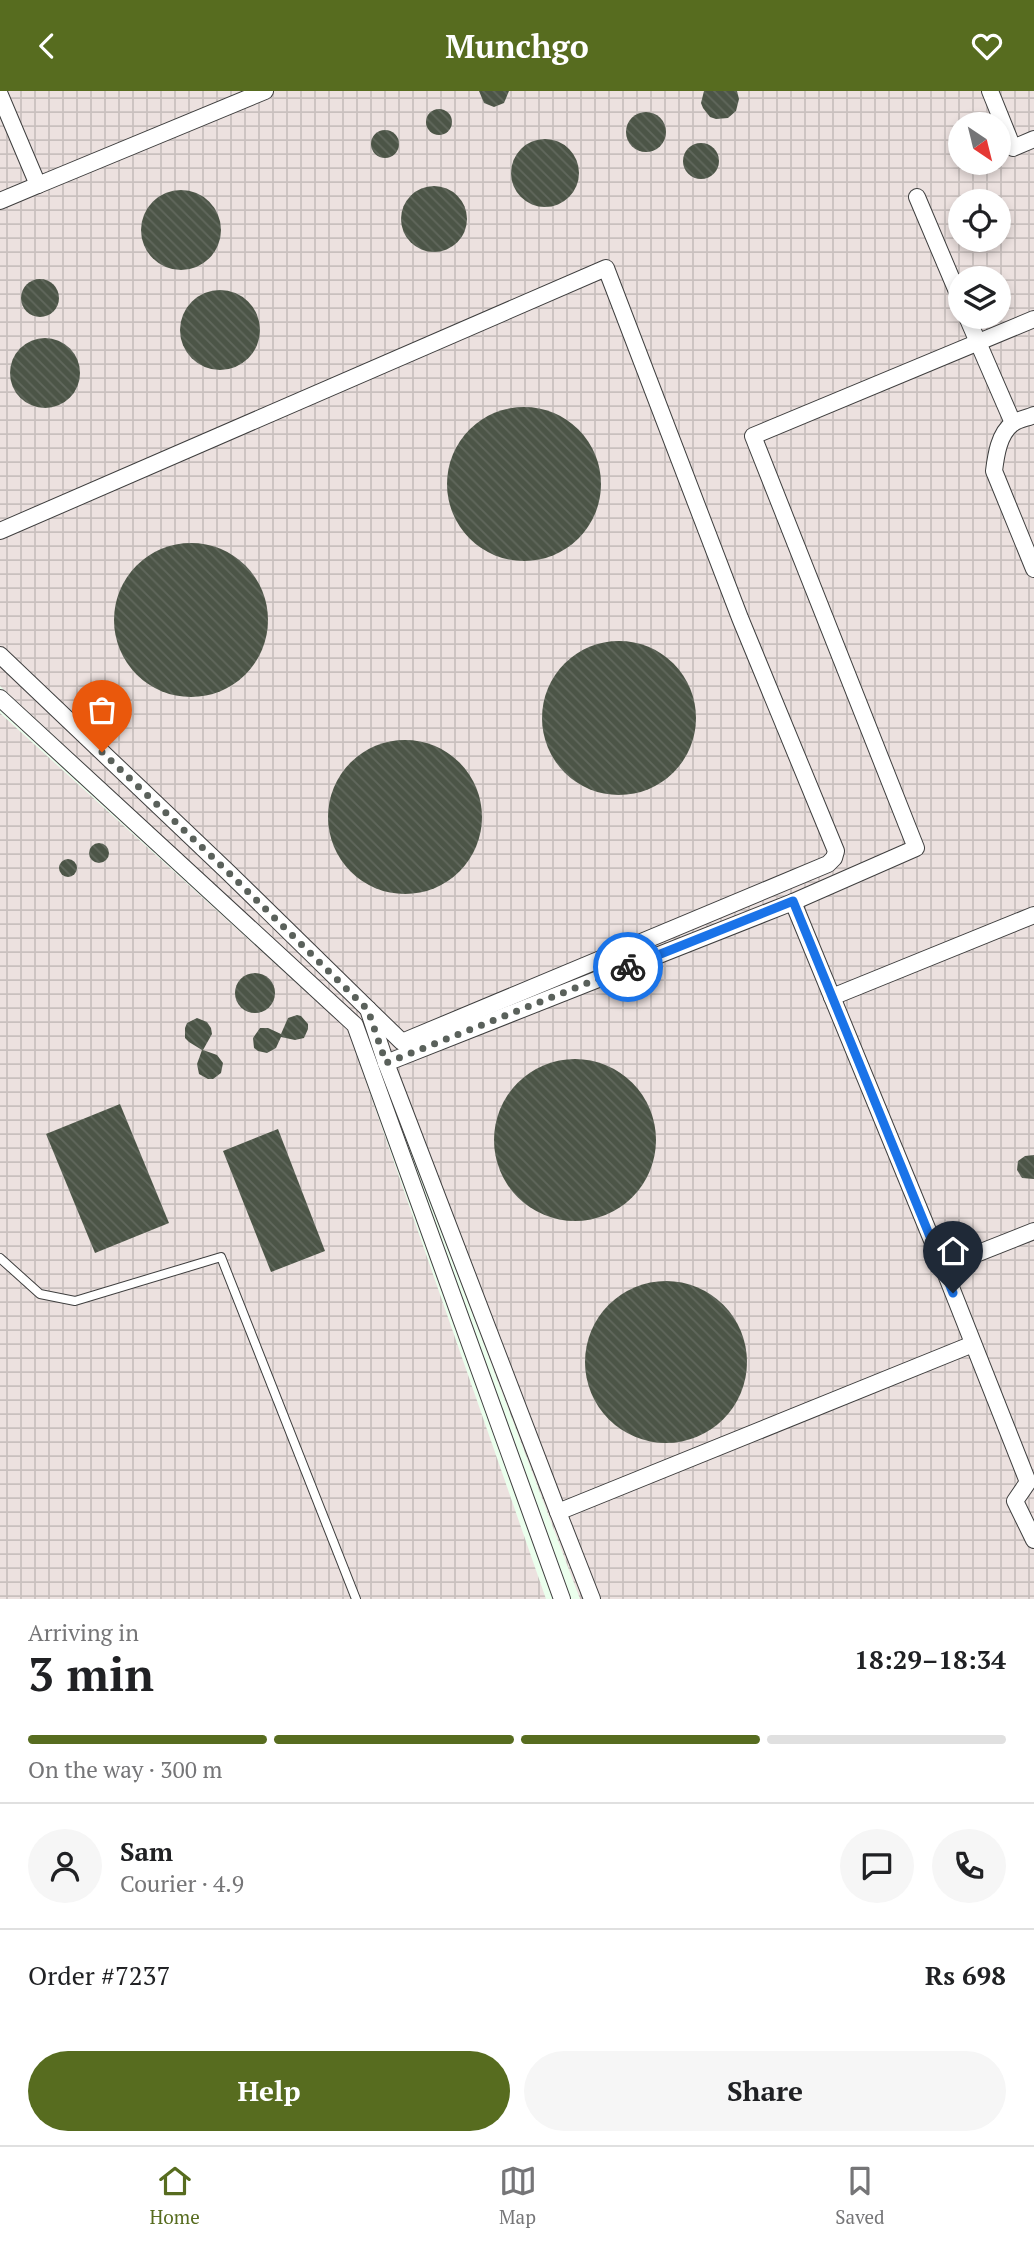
<!DOCTYPE html>
<html lang="en">
<head>
<meta charset="utf-8">
<style>
	:root { --surface:#fff; --page:#f6f6f6; --text:#202124; --muted:#757577; --line:#e0e0e0; --accent:#576c1f }
	body { margin:0; font-family:"PT Serif",serif; background:var(--page); color:var(--text); height:100vh; display:flex; flex-direction:column; font-size:26px; white-space:nowrap }
	* { box-sizing:border-box; margin:0 }
	p { font-size:23px; color:var(--muted) }
	.icon { flex:none; width:38px; height:38px; fill:none; stroke:currentColor; stroke-width:2; stroke-linecap:round; stroke-linejoin:round }
	.map { position:relative; height:1508px; overflow:hidden }
	.drawer { display:flex; flex-direction:column; background:var(--surface); flex:1 }
	.drawer>* { flex:none }
	.needle { width:46px; rotate:145deg }
	.controls { position:absolute; left:948px; top:21px; display:grid; gap:14px }
	.controls a { display:grid; place-items:center; width:63px; height:63px; border-radius:50%; background:var(--surface); box-shadow:0 4px 10px #0003; font-size:35px }
	.pin { position:absolute; display:grid; place-items:center; width:60px; height:60px; color:#fff; margin:-72px -30px; border-radius:50% 50% 50% 0; rotate:-45deg; box-shadow:0 0 7px #0007 }
	.pin .icon { rotate:45deg }
	.courier { position:absolute; display:grid; place-items:center; width:70px; height:70px; margin:-35px; border:5px solid #1a73e8; border-radius:50%; background:#fff; color:#222; box-shadow:0 2px 9px #0007 }
	.summary em { font-style:normal; font-weight:600 }
	.summary div { display:flex; flex-direction:column-reverse }
	.summary { display:flex; align-items:center; justify-content:space-between; height:119px; padding:0 28px }
	h1 { font-size:46px; font-weight:600; line-height:52px }
	.bar { display:grid; grid-template-columns:repeat(4,1fr); gap:10px 7px; align-content:center; height:84px; padding:0 28px }
	.bar i { height:9px; border-radius:5px; background:var(--line) }
	.bar .selected { background:var(--accent) }
	.bar p { grid-column:span 4 }
	.line { display:flex; align-items:center; gap:18px; padding:0 28px; border-top:2px solid var(--line) }
	.line div { flex:1 }
	.round { display:grid; place-items:center; flex:none; width:74px; height:74px; border-radius:37px; background:var(--page) }
	.button { display:flex; gap:14px; margin-top:auto; padding:14px 28px }
	.button a { flex:1; height:80px; border-radius:42px; background:var(--accent); color:#fff; font-size:28px; font-weight:600; line-height:80px; text-align:center }
	.button a+a { background:var(--page); color:var(--text) }
	header { display:flex; justify-content:space-between; align-items:center; height:91px; padding:0 28px; background:var(--accent); color:#fff; font-size:32px; font-weight:600 }
	.menu { display:flex; justify-content:space-around; align-items:center; height:98px; border-top:2px solid var(--line); background:var(--surface); font-size:19px; color:var(--muted) }
	.menu a { display:grid; justify-items:center; gap:4px }
	.menu .selected { color:var(--accent) }
	.map>svg:first-child { display:block }
</style>
</head>
<body>
<header><svg class="icon" aria-label="back" viewBox="0 0 24 24"><path d="M15 5l-7 7 7 7"/></svg>Munchgo<svg class="icon" aria-label="heart" viewBox="0 0 24 24"><path d="M12 20l-8-8c-3-5 5-10 8-4 3-6 11-1 8 4z"/></svg></header>
<div class="map">
<svg width="1034" height="1508" viewBox="0 0 1034 1508">
	<defs>
		<pattern id="industrial-grid" width="8" height="8" patternUnits="userSpaceOnUse" patternTransform="scale(1.75)"><rect width="8" height="8" fill="#ece1df"/><path d="M0 4h8M4 0v8" fill="none" stroke="#c9c0be"/></pattern>
		<pattern id="building-back-hatch" width="6" height="6" patternUnits="userSpaceOnUse" patternTransform="scale(1.75)"><rect width="6" height="6" fill="#4c5547"/><path d="M-1 5l2 2M0 0l6 6M5-1l2 2" fill="none" stroke="#61685d"/></pattern>
	</defs>
	<rect width="100%" height="100%" fill="#ebffed"/>
	<!-- industrial -->
	<g fill="url(#industrial-grid)" fill-rule="evenodd">
		<path d="M0,0H1034V1508H580L362,930L0,595ZM961,33H999V72H961ZM961,110H999V149H961ZM961,187H999V226H961Z"/>
		<path d="M0,622L348,939L546,1508H0Z"/>
	</g>
	<!-- building -->
	<g fill="url(#building-back-hatch)">
		<path d="M479,0H509L504,12L494,16L484,12Z"/>
		<path d="M704,0H737L739,8L736,20L728,27L716,28L710,26L703,17L701,12Z"/>
		<circle cx="439" cy="31" r="13"/>
		<circle cx="646" cy="41" r="20"/>
		<circle cx="385" cy="53" r="14"/>
		<circle cx="545" cy="82" r="34"/>
		<circle cx="701" cy="70" r="18"/>
		<circle cx="434" cy="128" r="33"/>
		<circle cx="181" cy="139" r="40"/>
		<circle cx="40" cy="207" r="19"/>
		<circle cx="220" cy="239" r="40"/>
		<circle cx="45" cy="282" r="35"/>
		<circle cx="524" cy="393" r="77"/>
		<circle cx="191" cy="529" r="77"/>
		<circle cx="619" cy="627" r="77"/>
		<circle cx="405" cy="726" r="77"/>
		<circle cx="99" cy="762" r="10"/>
		<circle cx="68" cy="777" r="9"/>
		<circle cx="255" cy="902" r="20"/>
		<path d="M297,924L301,925L308,933V938L304,947L295,949L281,946L276,957L267,962L258,960L254,957L253,947L260,937H268L281,943L288,927Z"/>
		<path d="M197,927L207,931L211,937L212,943L203,959L217,964L223,972L221,982L213,988H208L199,983L197,973L202,959L189,951L185,947V937L187,932Z"/>
		<circle cx="575" cy="1049" r="81"/>
		<path d="M120,1013L169,1132L95,1162L46,1043Z"/>
		<path d="M278,1038L325,1160L271,1181L223,1060Z"/>
		<path d="M1034,1064V1088L1022,1087L1017,1079L1018,1070L1025,1065Z"/>
		<circle cx="666" cy="1271" r="81"/>
	</g>
	<g fill="none" stroke-linecap="round" stroke-linejoin="round">
		<defs>
			<path id="service" d="M0,1167L40,1203L75,1210L221,1166L356,1508"/>
			<g id="minor">
				<path d="M990,0L1013,57L1034,48"/>
				<path d="M0,4L38,94L265,0"/>
				<path d="M917,106L961,210"/>
				<path d="M0,110L38,94"/>
				<path d="M967,226L1013,332"/>
				<path d="M1034,324C1028,327 1018,328 1012,333C999,343 996,364 994,380L1034,478"/>
				<path d="M0,440L606,177L740,527L836,760L834,767L828,773L402,951L368,918"/>
				<path d="M0,564L229,782L368,918L386,972"/>
				<path d="M0,607L355,934L562,1508"/>
				<path d="M793,811L916,757L753,345L1034,228"/>
				<path d="M832,906L1034,824"/>
				<path d="M1034,1140L943,1176L1028,1391L1015,1410L1034,1449"/>
				<path d="M558,1421L386,972L793,811L943,1176"/>
				<path d="M592,1508L558,1421L973,1253"/>
			</g>
		</defs>
		<!-- service casing -->
		<use href="#service" stroke="#3f3f3f" stroke-width="10"/>
		<!-- minor casing -->
		<use href="#minor" stroke="#3f3f3f" stroke-width="18"/>
		<!-- service -->
		<use href="#service" stroke="#fff" stroke-width="8"/>
		<!-- minor -->
		<use href="#minor" stroke="#fff" stroke-width="16"/>
	</g>
	<g fill="none" stroke-linecap="round" stroke-linejoin="round">
		<!-- done -->
		<path stroke="#5a615b" stroke-width="7" stroke-dasharray="0 12.6" d="M102,661L229,782L368,919L386,972L628,876"/>
		<!-- route -->
		<path stroke="#1a73e8" stroke-width="9" d="M628,876L793,810L953,1202"/>
	</g>
</svg>
<div class="controls">
<a><svg class="needle" viewBox="-14 -14 28 28"><path d="M0-13l5 13h-10z" fill="#e53935"/><path d="M0 13l5-13h-10z" fill="#757577"/></svg></a>
<a><svg class="icon" aria-label="locate" viewBox="0 0 24 24"><circle cx="12" cy="12" r="6"/><path d="M12 2v4M12 18v4M2 12h4M18 12h4"/></svg></a>
<a><svg class="icon" aria-label="layers" viewBox="0 0 24 24"><path d="M12 4l9 5-9 5-9-5zM3 14l9 5 9-5"/></svg></a>
</div>
<div class="pin" style="left:102px;top:661px;background:#ea580c"><svg class="icon" aria-label="bag" viewBox="0 0 24 24"><path d="M5 8h14l-1 12H6zM9 8a3 3 0 0 1 6 0"/></svg></div>
<div class="pin" style="left:953px;top:1202px;background:#1f2937"><svg class="icon" aria-label="home" viewBox="0 0 24 24"><path d="M3 11l9-7 9 7M6 9v11h12V9"/></svg></div>
<div class="courier" style="left:628px;top:876px"><svg class="icon" aria-label="bike" viewBox="0 0 24 24"><circle cx="6" cy="16" r="4"/><circle cx="18" cy="16" r="4"/><path d="M6 16l4-8h5l3 8M10 8l3 8H6M13 5h3"/></svg></div>
</div>
<section class="drawer">
<div class="summary"><div><h1>3 min</h1><p>Arriving in</p></div><em>18:29–18:34</em></div>
<div class="bar"><i class="selected"></i><i class="selected"></i><i class="selected"></i><i></i><p>On the way · 300 m</p></div>
<div class="line" style="height:126px"><a class="round"><svg class="icon" aria-label="person" viewBox="0 0 24 24"><circle cx="12" cy="8" r="4"/><path d="M4 21q1-7 8-7t8 7"/></svg></a><div><b>Sam</b><p>Courier · 4.9</p></div><a class="round"><svg class="icon" aria-label="chat" viewBox="0 0 24 24"><path d="M4 5h16v11H9l-5 4z"/></svg></a><a class="round"><svg class="icon" aria-label="phone" viewBox="0 0 24 24"><path d="M5 4h4l2 5-3 2q2 4 5 5l2-3 5 2v4C11 20 4 13 5 4z"/></svg></a></div>
<div class="line" style="height:91px"><div>Order #7237</div><b>Rs 698</b></div>
<div class="button"><a>Help</a><a>Share</a></div>
</section>
<nav class="menu">
<a class="selected"><svg class="icon" aria-label="home" viewBox="0 0 24 24"><path d="M3 11l9-7 9 7M6 9v11h12V9"/></svg>Home</a>
<a><svg class="icon" aria-label="map" viewBox="0 0 24 24"><path d="M3 6l6-2 6 2 6-2v14l-6 2-6-2-6 2zM9 4v14M15 6v14"/></svg>Map</a>
<a><svg class="icon" aria-label="saved" viewBox="0 0 24 24"><path d="M7 4h10v16l-5-4-5 4z"/></svg>Saved</a>
</nav>
</body>
</html>
